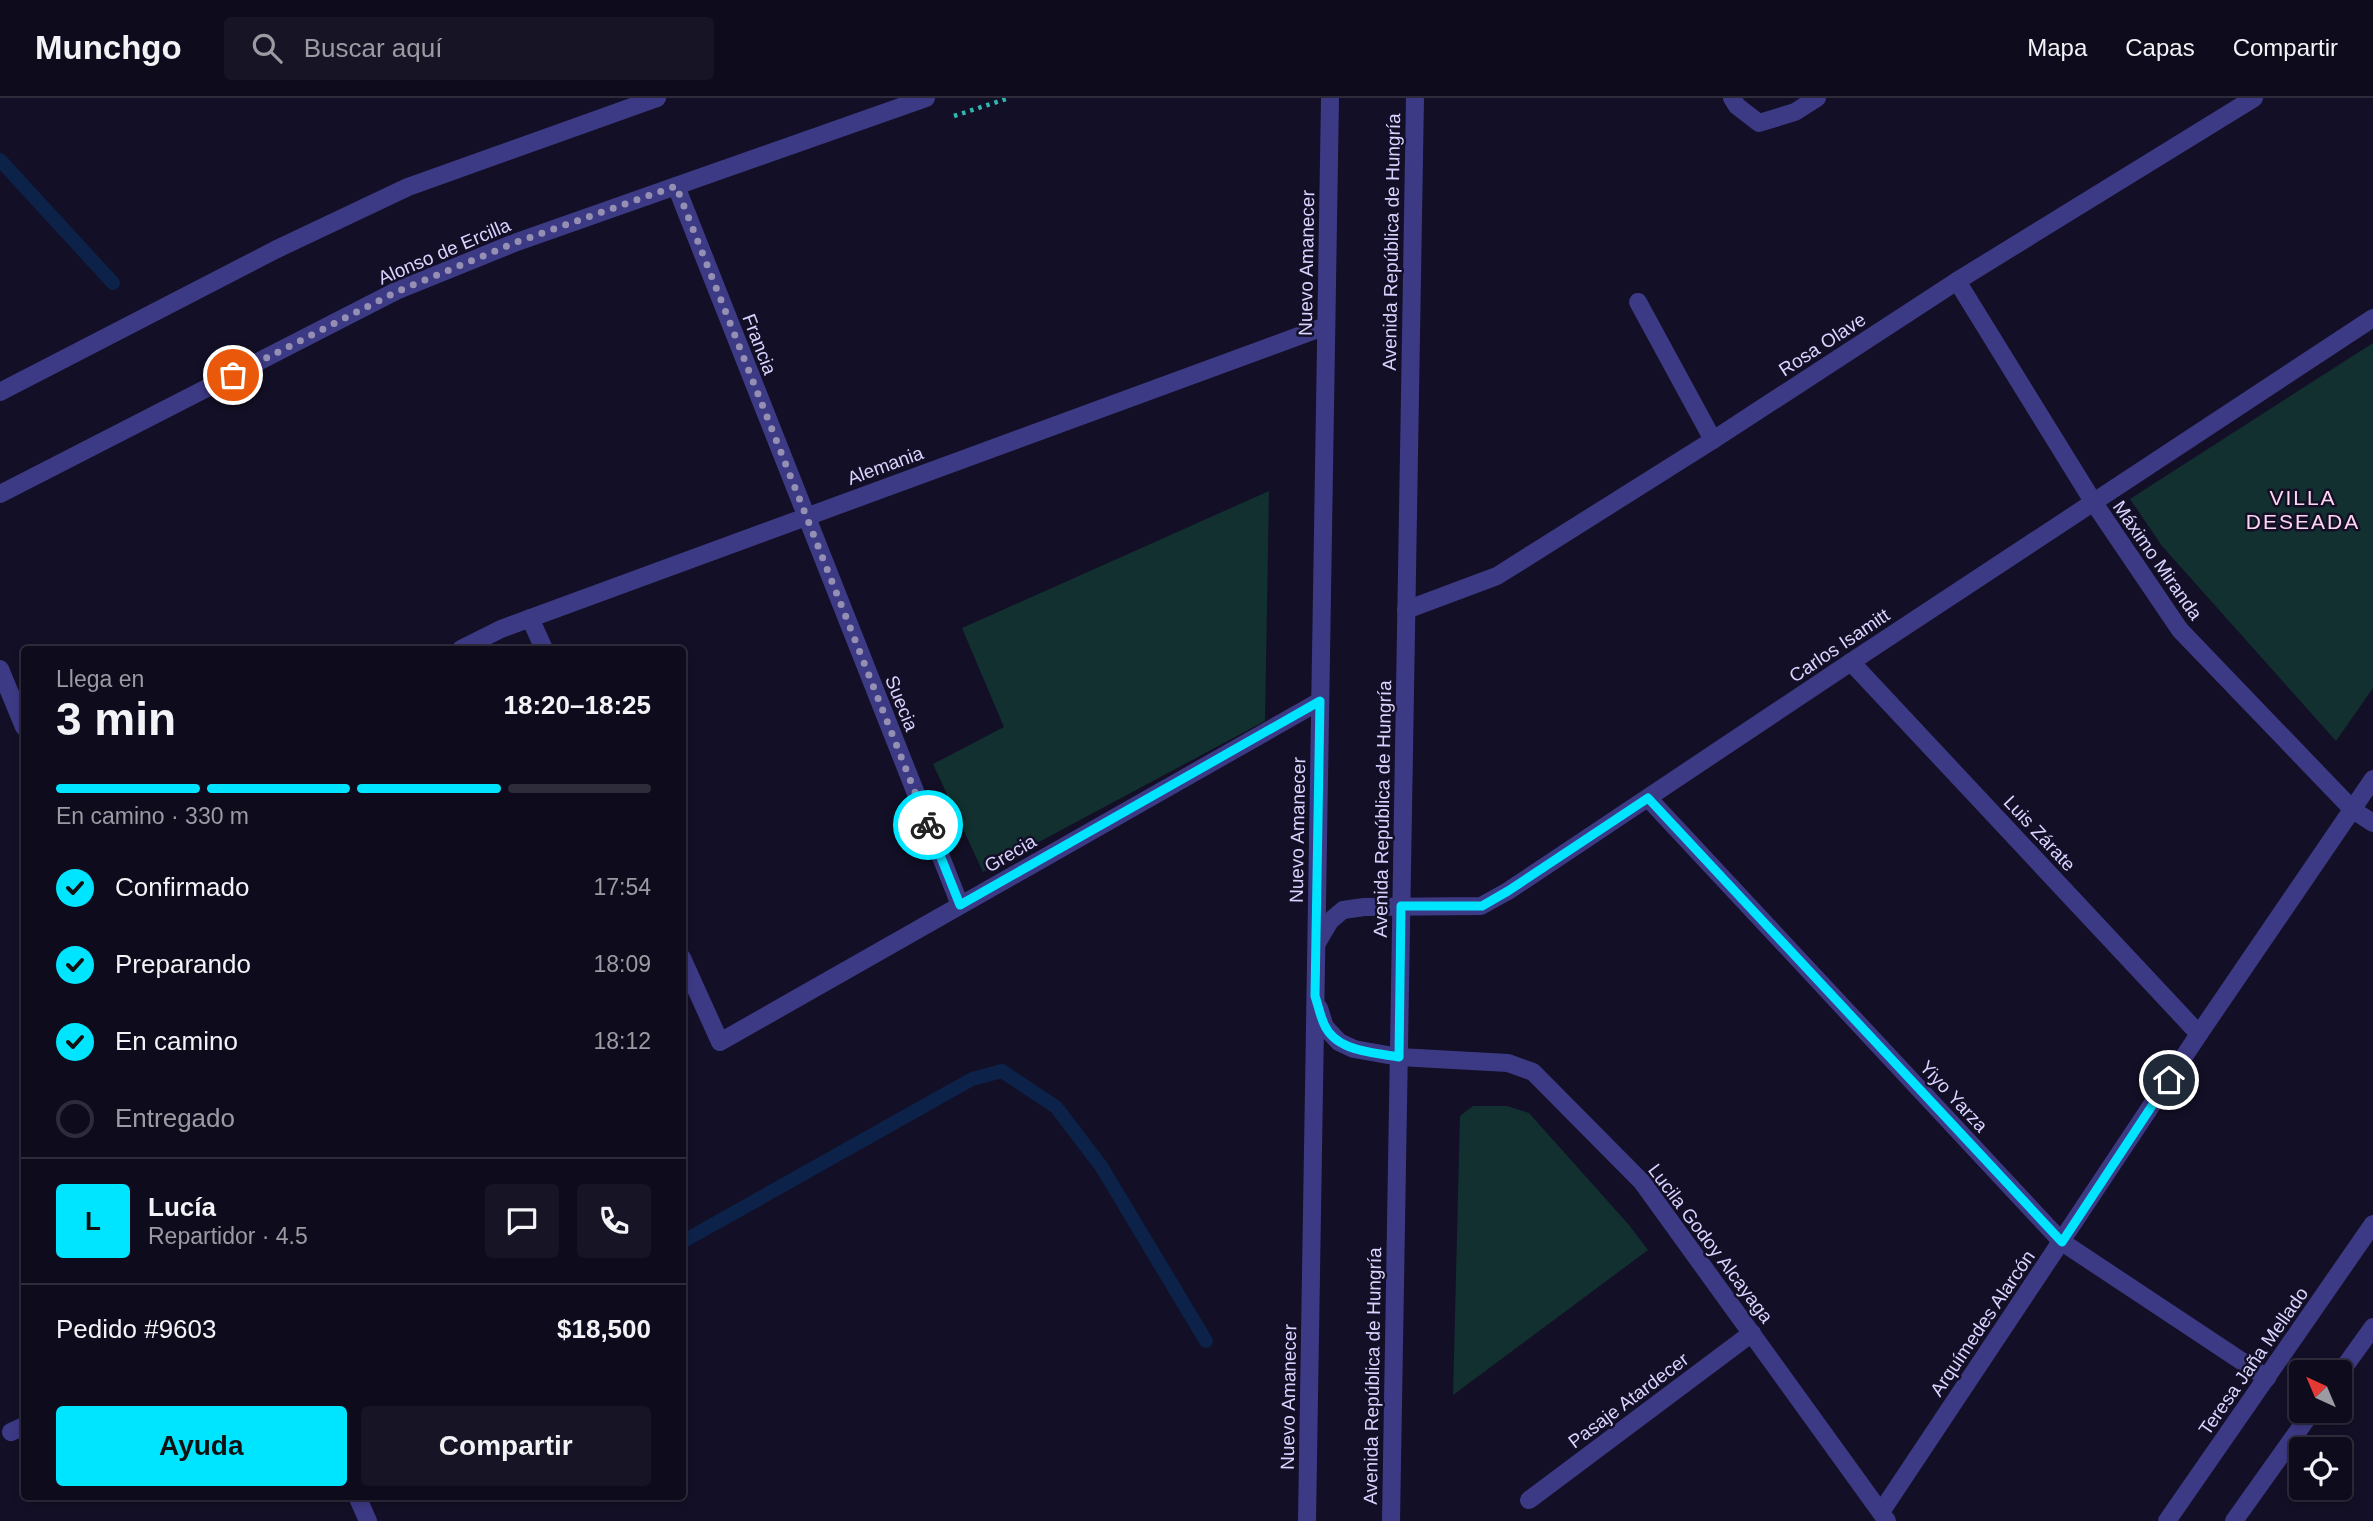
<!DOCTYPE html>
<html lang="es">
<head>
<meta charset="utf-8">
<style>
	:root { --surface:#0e0b1c; --page:#171425; --text:#f1f3f6; --muted:#9b9ba3; --line:#2e2b3b; --accent:#00e5ff }
	body { margin:0; font-family:Helvetica,sans-serif; background:var(--page); color:var(--text); height:100vh; display:flex; flex-direction:column; font-size:26px; white-space:nowrap }
	* { box-sizing:border-box; margin:0 }
	p { font-size:23px; color:var(--muted) }
	.icon { flex:none; width:38px; height:38px; fill:none; stroke:currentColor; stroke-width:2; stroke-linecap:round; stroke-linejoin:round }
	.map { position:relative; flex:1; overflow:hidden }
	.drawer { position:absolute; left:21px; top:548px; width:665px; height:854px; display:flex; flex-direction:column; background:var(--surface); border-radius:7px; box-shadow:0 4px 10px #0003,0 0 0 2px var(--line) }
	.drawer>* { flex:none }
	.needle { width:46px; rotate:316deg }
	.fabs { position:absolute; left:2289px; top:1262px; display:grid; gap:14px }
	.fabs a { display:grid; place-items:center; width:63px; height:63px; border-radius:7px; background:var(--surface); box-shadow:0 4px 10px #0003,0 0 0 2px var(--line); font-size:35px }
	.pin { position:absolute; display:grid; place-items:center; width:60px; height:60px; color:#fff; margin:-30px; border:4px solid #fff; border-radius:50%; box-shadow:0 2px 7px #0007 }
	.courier { position:absolute; display:grid; place-items:center; width:70px; height:70px; margin:-35px; border:5px solid #00e5ff; border-radius:50%; background:#fff; color:#222; box-shadow:0 2px 9px #0007 }
	.head em { font-style:normal; font-weight:700 }
	.head div { display:flex; flex-direction:column-reverse }
	.head { display:flex; align-items:center; justify-content:space-between; height:119px; padding:0 35px }
	h1 { font-size:46px; font-weight:700; line-height:52px }
	.bar { display:grid; grid-template-columns:repeat(4,1fr); gap:10px 7px; align-content:center; height:84px; padding:0 35px }
	.bar i { height:9px; border-radius:5px; background:var(--line) }
	.bar .selected { background:var(--accent) }
	.bar p { grid-column:span 4 }
	.line { display:flex; align-items:center; gap:18px; padding:0 35px; border-top:2px solid var(--line) }
	.line div { flex:1 }
	.round { display:grid; place-items:center; flex:none; width:74px; height:74px; border-radius:7px; background:var(--page) }
	ol { padding:0 35px; list-style:none }
	li { display:flex; align-items:center; gap:21px; height:77px }
	li p { margin-inline-start:auto }
	li .icon { padding:7px; border-radius:50%; background:var(--accent); color:#111; stroke-width:4 }
	li:last-child { color:var(--muted) }
	li i { width:38px; height:38px; border:4px solid var(--line); border-radius:50% }
	.button { display:flex; gap:14px; margin-top:auto; padding:14px 35px }
	.button a { flex:1; height:80px; border-radius:7px; background:var(--accent); color:#111; font-size:28px; font-weight:700; line-height:80px; text-align:center }
	.button a+a { background:var(--page); color:var(--text) }
	header { display:flex; align-items:center; gap:42px; box-sizing:border-box; height:98px; padding:0 35px; background:var(--surface); border-bottom:2px solid var(--line) }
	header strong { font-size:33px }
	nav { display:flex; gap:38px; margin-inline-start:auto; font-size:24px }
	.search { width:490px; height:63px; background:var(--page); display:flex; align-items:center; gap:18px; box-sizing:border-box; padding:0 24px; border-radius:7px; color:var(--muted); font-size:26px }
	.map>svg:first-child { display:block }
</style>
</head>
<body>
<header>
<strong>Munchgo</strong>
<div class="search"><svg class="icon" aria-label="search" viewBox="0 0 24 24"><circle cx="10" cy="10" r="6"/><path d="M15 15l6 6"/></svg>Buscar aquí</div>
<nav><a>Mapa</a><a>Capas</a><a>Compartir</a></nav>
</header>
<div class="map">
<svg width="2373" height="1423" viewBox="0 0 2373 1423">
	<rect width="100%" height="100%" fill="#130f26"/>
	<!-- green -->
	<g fill="#12302f">
		<path d="M2373,245V590L2336,643L2162,448L2130,401Z"/>
		<path d="M1269,393L1265,623L983,774L933,666L1004,629L962,530Z"/>
		<path d="M1473,1008H1507L1529,1015L1629,1127L1648,1152L1453,1297L1460,1018Z"/>
	</g>
	<g fill="none" stroke-linecap="round" stroke-linejoin="round">
		<!-- stream -->
		<g stroke="#0c2248" stroke-width="14">
			<path d="M0,62L113,185"/>
			<path d="M682,1144L972,981L1002,973L1056,1009L1101,1068L1206,1243"/>
		</g>
		<!-- path -->
		<path stroke="#2fb8b0" stroke-width="4.5" stroke-dasharray="3.5 5" stroke-linecap="butt" d="M954,18L1009,0"/>
		<!-- minor -->
		<g stroke="#3d3a85" stroke-width="18">
			<path d="M1732,0L1737,8L1759,25L1795,14L1817,0"/>
			<path d="M676,88L960,807"/>
			<path d="M1957,183L2094,405L2180,532L2353,712L2373,725"/>
			<path d="M1638,204L1713,342"/>
			<path d="M0,294L275,152L408,89L657,0"/>
			<path d="M0,396L396,193L517,144L926,0"/>
			<path d="M1406,512L1497,478L1713,342L1957,183L2254,0"/>
			<path d="M530,520L544,551"/>
			<path d="M461,551L501,531L1326,228"/>
			<path d="M1851,564L2199,936"/>
			<path d="M0,571L24,629"/>
			<path d="M1648,700L2062,1144L2267,1280"/>
			<path d="M1317,845L1330,823L1343,812L1364,809L1481,808L1508,793L1851,564L2373,220"/>
			<path d="M682,860L720,944L1320,603"/>
			<path d="M1319,910L1325,929L1339,944L1354,951L1399,959L1508,965L1533,974L1642,1084L1887,1423"/>
			<path d="M2340,1275L2373,1229"/>
			<path d="M11,1334L24,1328"/>
			<path d="M357,1398L368,1423"/>
			<path d="M1529,1402L1752,1235"/>
			<path d="M1881,1414L2199,936L2373,681"/>
			<path d="M1307,1423L1330,0"/>
			<path d="M1391,1423L1415,0"/>
			<path d="M2167,1423L2373,1126"/>
			<path d="M2234,1423L2313,1312"/>
		</g>
	</g>
	<g fill="none" stroke-linecap="round" stroke-linejoin="round">
		<!-- done -->
		<path stroke="#948fb3" stroke-width="7" stroke-dasharray="0 12.6" d="M233,277L396,194L517,144L676,88L928,727"/>
		<!-- route -->
		<path stroke="#00e5ff" stroke-width="9" d="M928,727L960,807L1320,603L1315,898C1318,907 1320,917 1324,926C1336,954 1373,954 1399,959L1401,808H1482L1508,793L1648,700L2062,1144L2169,982"/>
	</g>
	<g text-anchor="middle" stroke-width="5" stroke-linejoin="round" paint-order="stroke">
		<!-- street labels -->
		<g font-size="19" fill="#d9d4ff" stroke="#130f26">
			<text transform="translate(1391 144) rotate(-89)" y="7">Avenida República de Hungría</text>
			<text transform="translate(444 153) rotate(-23)" y="7">Alonso de Ercilla</text>
			<text transform="translate(1306 165) rotate(-89)" y="7">Nuevo Amanecer</text>
			<text transform="translate(760 246) rotate(69)" y="7">Francia</text>
			<text transform="translate(1822 246) rotate(-33)" y="7">Rosa Olave</text>
			<text transform="translate(885 367) rotate(-20)" y="7">Alemania</text>
			<text transform="translate(2158 462) rotate(55)" y="7">Máximo Miranda</text>
			<text transform="translate(1839 547) rotate(-34)" y="7">Carlos Isamitt</text>
			<text transform="translate(902 605) rotate(68)" y="7">Suecia</text>
			<text transform="translate(1382 711) rotate(-89)" y="7">Avenida República de Hungría</text>
			<text transform="translate(1297 732) rotate(-89)" y="7">Nuevo Amanecer</text>
			<text transform="translate(2040 735) rotate(47)" y="7">Luis Zárate</text>
			<text transform="translate(1010 755) rotate(-30)" y="7">Grecia</text>
			<text transform="translate(1954 998) rotate(47)" y="7">Yiyo Yarza</text>
			<text transform="translate(1711 1145) rotate(53)" y="7">Lucila Godoy Alcayaga</text>
			<text transform="translate(1982 1225) rotate(-56)" y="7">Arquímedes Alarcón</text>
			<text transform="translate(2253 1263) rotate(-55)" y="7">Teresa Jaña Mellado</text>
			<text transform="translate(1372 1278) rotate(-89)" y="7">Avenida República de Hungría</text>
			<text transform="translate(1288 1299) rotate(-89)" y="7">Nuevo Amanecer</text>
			<text transform="translate(1628 1302) rotate(-37)" y="7">Pasaje Atardecer</text>
		</g>
		<!-- neighbourhood labels -->
		<g font-size="21" letter-spacing="2" fill="#ffd6f0" stroke="#130f26">
			<text x="2303" y="407">VILLA<tspan x="2303" dy="24">DESEADA</tspan></text>
		</g>
	</g>
</svg>
<div class="fabs">
<a><svg class="needle" viewBox="-14 -14 28 28"><path d="M0-13l5 13h-10z" fill="#e53935"/><path d="M0 13l5-13h-10z" fill="#9b9ba3"/></svg></a>
<a><svg class="icon" aria-label="locate" viewBox="0 0 24 24"><circle cx="12" cy="12" r="6"/><path d="M12 2v4M12 18v4M2 12h4M18 12h4"/></svg></a>
</div>
<div class="pin" style="left:233px;top:277px;background:#ea580c"><svg class="icon" aria-label="bag" viewBox="0 0 24 24"><path d="M5 8h14l-1 12H6zM9 8a3 3 0 0 1 6 0"/></svg></div>
<div class="pin" style="left:2169px;top:982px;background:#1f2937"><svg class="icon" aria-label="home" viewBox="0 0 24 24"><path d="M3 11l9-7 9 7M6 9v11h12V9"/></svg></div>
<div class="courier" style="left:928px;top:727px"><svg class="icon" aria-label="bike" viewBox="0 0 24 24"><circle cx="6" cy="16" r="4"/><circle cx="18" cy="16" r="4"/><path d="M6 16l4-8h5l3 8M10 8l3 8H6M13 5h3"/></svg></div>
<section class="drawer">
<div class="head"><div><h1>3 min</h1><p>Llega en</p></div><em>18:20–18:25</em></div>
<div class="bar"><i class="selected"></i><i class="selected"></i><i class="selected"></i><i></i><p>En camino · 330 m</p></div>
<ol>
<li><svg class="icon" aria-label="check" viewBox="0 0 24 24"><path d="M5 12l5 5 9-10"/></svg>Confirmado<p>17:54</p></li>
<li><svg class="icon" aria-label="check" viewBox="0 0 24 24"><path d="M5 12l5 5 9-10"/></svg>Preparando<p>18:09</p></li>
<li><svg class="icon" aria-label="check" viewBox="0 0 24 24"><path d="M5 12l5 5 9-10"/></svg>En camino<p>18:12</p></li>
<li><i></i>Entregado</li>
</ol>
<div class="line" style="height:126px"><b class="round" style="background:var(--accent);color:#111">L</b><div><b>Lucía</b><p>Repartidor · 4.5</p></div><a class="round"><svg class="icon" aria-label="chat" viewBox="0 0 24 24"><path d="M4 5h16v11H9l-5 4z"/></svg></a><a class="round"><svg class="icon" aria-label="phone" viewBox="0 0 24 24"><path d="M5 4h4l2 5-3 2q2 4 5 5l2-3 5 2v4C11 20 4 13 5 4z"/></svg></a></div>
<div class="line" style="height:91px"><div>Pedido #9603</div><b>$18,500</b></div>
<div class="button"><a>Ayuda</a><a>Compartir</a></div>
</section>
</div>
</body>
</html>
